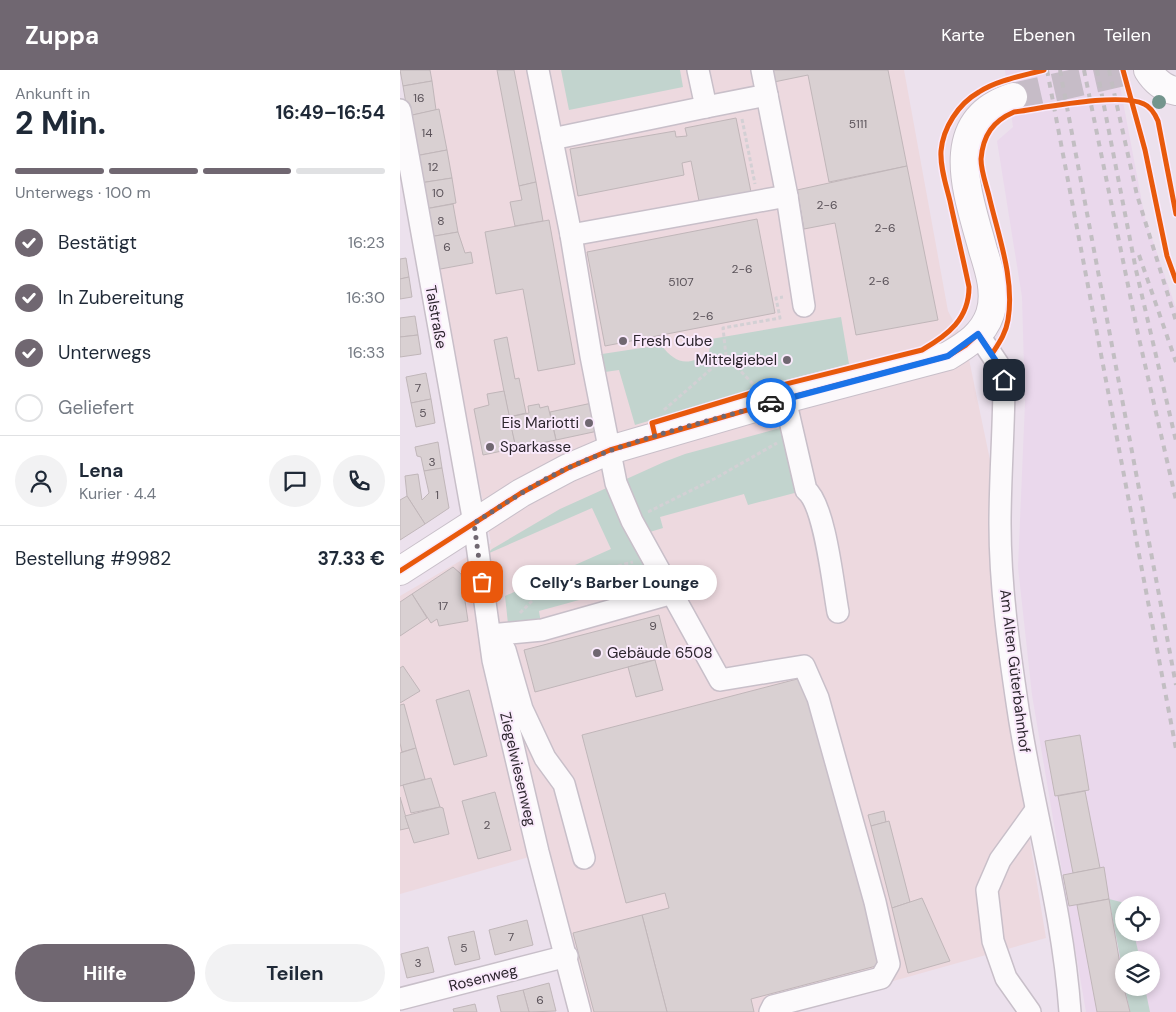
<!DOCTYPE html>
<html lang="de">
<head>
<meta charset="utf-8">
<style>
	:root { --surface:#fff; --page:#f2f2f3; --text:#1f2937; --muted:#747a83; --line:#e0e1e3; --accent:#706771 }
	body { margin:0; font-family:"DM Sans",sans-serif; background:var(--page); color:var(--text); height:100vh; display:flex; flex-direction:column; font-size:19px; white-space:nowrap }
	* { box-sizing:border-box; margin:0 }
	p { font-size:16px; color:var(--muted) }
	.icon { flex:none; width:28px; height:28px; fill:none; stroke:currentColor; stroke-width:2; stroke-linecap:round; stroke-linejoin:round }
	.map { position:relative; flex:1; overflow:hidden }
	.drawer { display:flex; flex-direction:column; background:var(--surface); width:400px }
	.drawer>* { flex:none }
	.fabs { position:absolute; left:715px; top:826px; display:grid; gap:10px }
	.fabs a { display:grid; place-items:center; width:45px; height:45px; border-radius:50%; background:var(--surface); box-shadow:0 2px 8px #0003; font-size:25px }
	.pin { position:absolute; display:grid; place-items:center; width:42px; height:42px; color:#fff; margin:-21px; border-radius:10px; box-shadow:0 2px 8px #0006 }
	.courier { position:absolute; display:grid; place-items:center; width:50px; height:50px; margin:-25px; border:4px solid #1a73e8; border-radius:50%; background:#fff; color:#222; box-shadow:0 1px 6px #0007 }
	.bubble { position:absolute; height:35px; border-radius:18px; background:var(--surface); box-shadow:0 2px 8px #0003; font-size:16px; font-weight:700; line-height:35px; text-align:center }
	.headline em { font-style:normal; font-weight:700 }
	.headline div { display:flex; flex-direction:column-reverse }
	.headline { display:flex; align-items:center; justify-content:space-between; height:85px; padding:0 15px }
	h1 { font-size:32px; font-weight:700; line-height:38px }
	.bar { display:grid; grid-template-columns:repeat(4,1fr); gap:8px 5px; align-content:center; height:60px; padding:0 15px }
	.bar i { height:6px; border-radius:4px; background:var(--line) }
	.bar .selected { background:var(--accent) }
	.bar p { grid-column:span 4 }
	.line { display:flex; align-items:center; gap:12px; padding:0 15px; border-top:1px solid var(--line) }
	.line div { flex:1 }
	.round { display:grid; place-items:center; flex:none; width:52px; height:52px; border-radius:26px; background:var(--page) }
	ol { padding:0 15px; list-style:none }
	li { display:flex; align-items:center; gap:15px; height:55px }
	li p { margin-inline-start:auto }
	li .icon { padding:5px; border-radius:50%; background:var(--accent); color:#fff; stroke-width:4 }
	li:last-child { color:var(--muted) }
	li i { width:28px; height:28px; border:2px solid var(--line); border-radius:50% }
	.button { display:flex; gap:10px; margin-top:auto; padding:10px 15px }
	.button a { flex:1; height:58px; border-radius:30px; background:var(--accent); color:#fff; font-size:20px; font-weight:700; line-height:58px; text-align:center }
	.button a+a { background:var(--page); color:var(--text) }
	header { display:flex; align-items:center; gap:30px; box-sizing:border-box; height:70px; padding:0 25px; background:var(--accent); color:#fff }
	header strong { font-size:24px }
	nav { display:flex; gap:28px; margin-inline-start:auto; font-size:18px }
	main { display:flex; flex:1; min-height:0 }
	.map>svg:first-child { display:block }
</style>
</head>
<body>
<header>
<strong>Zuppa</strong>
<nav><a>Karte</a><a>Ebenen</a><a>Teilen</a></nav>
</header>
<main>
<section class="drawer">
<div class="headline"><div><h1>2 Min.</h1><p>Ankunft in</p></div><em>16:49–16:54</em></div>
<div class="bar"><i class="selected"></i><i class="selected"></i><i class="selected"></i><i></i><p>Unterwegs · 100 m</p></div>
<ol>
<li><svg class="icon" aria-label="check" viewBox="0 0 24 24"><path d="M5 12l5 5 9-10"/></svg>Bestätigt<p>16:23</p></li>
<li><svg class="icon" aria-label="check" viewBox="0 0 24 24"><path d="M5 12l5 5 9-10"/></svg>In Zubereitung<p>16:30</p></li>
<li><svg class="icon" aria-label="check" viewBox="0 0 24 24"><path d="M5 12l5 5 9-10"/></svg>Unterwegs<p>16:33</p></li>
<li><i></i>Geliefert</li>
</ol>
<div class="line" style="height:90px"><a class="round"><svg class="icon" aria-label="person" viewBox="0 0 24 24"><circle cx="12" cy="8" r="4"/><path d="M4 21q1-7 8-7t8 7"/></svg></a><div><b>Lena</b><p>Kurier · 4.4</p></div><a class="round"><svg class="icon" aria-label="chat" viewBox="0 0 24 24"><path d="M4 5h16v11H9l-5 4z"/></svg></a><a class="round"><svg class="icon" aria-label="phone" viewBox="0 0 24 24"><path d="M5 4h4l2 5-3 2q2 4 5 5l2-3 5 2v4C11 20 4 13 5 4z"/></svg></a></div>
<div class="line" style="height:65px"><div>Bestellung #9982</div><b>37.33 €</b></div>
<div class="button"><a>Hilfe</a><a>Teilen</a></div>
</section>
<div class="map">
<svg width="776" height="942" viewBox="0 0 776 942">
	<rect width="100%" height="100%" fill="#ece1ed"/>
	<!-- built -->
	<path fill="#ead8ec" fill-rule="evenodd" d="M605,0H717L745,148L776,238V942H686L632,625L618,497L625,333L622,227L597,71L613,57ZM724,835H751V862H724ZM724,890H751V918H724Z"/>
	<!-- industrial -->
	<path fill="#edd9df" d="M6,0H504L548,241L566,275L590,390V452L604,615L646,868L383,942H185L143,783L0,824V526L91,473L58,306Z"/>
	<!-- green -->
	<g fill="#c2d4ce">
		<path d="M161,0H280L283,17L169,40Z"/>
		<path d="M441,247L449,294L382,311L235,355L219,300L205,302L202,284L261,275C276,294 288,297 309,282L311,269Z"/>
		<path d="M391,355L406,420L348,435L344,424L260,447L263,458L240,465L263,507L139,541L142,560L109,563L105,526L211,479L192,438L87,484L92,479L160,439L264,392L285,384Z"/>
		<path d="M709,829L729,834L724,835V862L734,863L740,890H724V908Z"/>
		<path d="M725,918H745L750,942H730Z"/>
	</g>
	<!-- building -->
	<g fill="#d9d0d2" stroke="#c0b6b9">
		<path d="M0,0H30L32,11L3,16Z"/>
		<path d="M97,0H114L136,112L119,116Z"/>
		<path d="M372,0H488L507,96L429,112L408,5L374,12Z"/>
		<path d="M32,11L36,40L8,46L3,16Z"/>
		<path d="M39,39L47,80L15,86L8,46Z"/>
		<path d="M336,48L351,122L299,131L291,91L282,93L284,105L178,126L170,79L275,61L276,67L287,66L285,58Z"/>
		<path d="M47,80L52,108L20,113L15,86Z"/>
		<path d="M507,96L538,250L456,265L435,153L404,159L397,120Z"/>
		<path d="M52,108L56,133L25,139L20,113Z"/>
		<path d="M136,112L143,151L115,156L110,132L122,130L119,116Z"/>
		<path d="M53,134L58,162L29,167L25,139Z"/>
		<path d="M357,149L375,243L205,276L187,182Z"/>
		<path d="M149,150L175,294L138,301L123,219L96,224L85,162Z"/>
		<path d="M58,162L65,183L71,182L73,193L35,200L29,167Z"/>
		<path d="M6,188L9,207L0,209V189Z"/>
		<path d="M9,207L12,227L0,229V209Z"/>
		<path d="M15,246L18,265L0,267V248Z"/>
		<path d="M18,265L21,284L0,287V267Z"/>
		<path d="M107,267L115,309L119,308L126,343L109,347L94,270Z"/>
		<path d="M26,303L31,329L11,333L6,307Z"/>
		<path d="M104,321L116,378L83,385L74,339L89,335L87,324Z"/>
		<path d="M31,329L35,353L16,357L11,333Z"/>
		<path d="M192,333L198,361L156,370L150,342Z"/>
		<path d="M139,334L140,338L148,336L156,370L116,378L109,347L129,343L128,336Z"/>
		<path d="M38,372L42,398L24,401L21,387L17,386L15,377Z"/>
		<path d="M42,398L49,438L25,454L7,426L5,406L18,404L22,430L29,423L24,401Z"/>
		<path d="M7,426L25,454L0,470V430Z"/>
		<path d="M53,497L61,504L68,551L39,556L37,549L31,553L12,524Z"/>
		<path d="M12,524L27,548L0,566V532Z"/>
		<path d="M259,545L269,586L135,622L124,580Z"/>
		<path d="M255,590L263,620L236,627L228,597Z"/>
		<path d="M3,596L20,621L0,633V598Z"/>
		<path d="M405,607L480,895L351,929L354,942H267L242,845L269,838L265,823L226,833L182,665Z"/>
		<path d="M69,620L87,686L54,695L36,630Z"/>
		<path d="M4,634L16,678L2,682L0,673V635Z"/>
		<path d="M680,665L689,720L655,726L645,671Z"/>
		<path d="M16,678L25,709L0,716V683Z"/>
		<path d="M31,708L40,737L11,743L3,715Z"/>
		<path d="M685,721L700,798L673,803L658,726Z"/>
		<path d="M95,722L111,780L78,789L62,731Z"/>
		<path d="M0,727L9,758L0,760Z"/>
		<path d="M40,737L43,738L49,764L14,773L5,746Z"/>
		<path d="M484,741L486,752L471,756L468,745Z"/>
		<path d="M489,751L510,832L492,838L471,756Z"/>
		<path d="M704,797L709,829L669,836L663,805Z"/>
		<path d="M522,828L550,891L508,903L492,838Z"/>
		<path d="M709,829L724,918L730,942H697L677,835Z"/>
		<path d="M242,845L267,942H194L173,863Z"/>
		<path d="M127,850L133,875L95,885L89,860Z"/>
		<path d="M74,861L80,889L55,895L48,867Z"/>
		<path d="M28,877L34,902L7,908L1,884Z"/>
		<path d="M149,913L156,941L129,942L123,920Z"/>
		<path d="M123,920L129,942H101L97,926Z"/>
		<path d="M75,934L77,942H54L53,939Z"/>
	</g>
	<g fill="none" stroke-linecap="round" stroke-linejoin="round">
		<!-- major-tunnel -->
		<path stroke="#c6bcc7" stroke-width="28" stroke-dasharray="28 14" stroke-linecap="butt" d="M613,27L728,1"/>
		<defs>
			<g id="minor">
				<path d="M138,0L171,165L191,286L216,413L232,451L320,610L404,596L418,628L475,832L489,894L481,908L373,936L370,942"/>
				<path d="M367,25L387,126L404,236"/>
				<path d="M306,37L367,25L362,0"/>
				<path d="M0,40L74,453L93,590L138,782L180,942"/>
				<path d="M152,69L306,37L298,0"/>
				<path d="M171,165L387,126"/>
				<path d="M578,264L598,294L604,310C604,358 600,406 600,454C600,516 609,579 618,639C633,740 663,840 670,942"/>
				<path d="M385,329L406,420C425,435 433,515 438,542"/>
				<path d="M90,565L142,560L273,523"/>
				<path d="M100,576L105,580L122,639L145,688L164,714L184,788"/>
				<path d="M0,929L167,886"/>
				<path d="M630,942L606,908L593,871L587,820L600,790L636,740"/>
			</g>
			<g id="major">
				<path d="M748,0C754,10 764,19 776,21"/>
				<path d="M0,501L121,423L168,398L210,380L385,329L548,286C566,275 583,265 590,244C597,223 589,199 583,180C568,124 539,51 613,27"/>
			</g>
		</defs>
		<!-- minor casing -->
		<use href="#minor" stroke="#c8bfc9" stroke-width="24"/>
		<!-- major casing -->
		<use href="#major" stroke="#c8bfc9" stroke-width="30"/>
		<!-- path -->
		<g stroke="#d3d0d4" stroke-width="3" stroke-dasharray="4 2.5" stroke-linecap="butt">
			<path d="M342,49L355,114"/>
			<path d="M326,286L323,258L380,248L376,228L383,227"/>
			<path d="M264,340L326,286L355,316"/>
			<path d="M248,442L316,408L377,373"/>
			<path d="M120,543L137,526L206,499L233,492"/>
		</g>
		<!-- minor -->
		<use href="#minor" stroke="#fcfafc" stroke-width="21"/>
		<!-- major -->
		<use href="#major" stroke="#fcfafc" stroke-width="28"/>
		<!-- rail -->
		<g stroke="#c2bec2" stroke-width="4" stroke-dasharray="6 6" stroke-linecap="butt">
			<path d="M647,0L776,679"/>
			<path d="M660,0L776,615"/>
			<path d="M684,0L738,264L776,430"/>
			<path d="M697,0L736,200L776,371"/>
			<path d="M709,0L737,125L776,251"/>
			<path d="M739,185L776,292"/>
		</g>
		<defs>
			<g id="cycleway">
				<path d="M723,0L745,80L767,186L776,211"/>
				<path d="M255,366L252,353L358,321L522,280C548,265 569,249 569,217C563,188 556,159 550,131C546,115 540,97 541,81C543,58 558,34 579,22C598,10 622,6 644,0"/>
				<path d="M0,501L121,423L168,398L210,380L385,329L548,286L566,275L578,264L592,284C599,273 606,263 608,250C615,209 598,165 589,126C586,114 581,101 581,89C583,65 593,51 614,42C644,38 719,22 744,34C751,37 755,44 758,51L776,144"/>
			</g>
		</defs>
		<!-- cycleway casing -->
		<use href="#cycleway" stroke="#faeafc" stroke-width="8"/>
		<!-- cycleway -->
		<use href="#cycleway" stroke="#e8590c" stroke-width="5"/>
	</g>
	<!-- trees -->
	<circle fill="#73958d" cx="759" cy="32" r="7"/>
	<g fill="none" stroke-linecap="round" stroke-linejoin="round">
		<!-- done -->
		<path stroke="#706771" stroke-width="5" stroke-dasharray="0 9" d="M82,512L74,453C105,434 136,412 170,397C234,368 303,353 371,333"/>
		<!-- route -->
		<path stroke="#1a73e8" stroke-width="6" d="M371,333L548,286L578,264L598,294L604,310"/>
	</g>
	<!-- markers -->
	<g fill="#706771" stroke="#faeafc" stroke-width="2">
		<circle cx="223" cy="271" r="5"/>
		<circle cx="387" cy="290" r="5"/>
		<circle cx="189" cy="353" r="5"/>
		<circle cx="90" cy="377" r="5"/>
		<circle cx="197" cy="583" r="5"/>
	</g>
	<g text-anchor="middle" stroke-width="4" stroke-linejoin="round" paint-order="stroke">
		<!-- number labels -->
		<g font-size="12" fill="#5a5259">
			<text x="19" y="32">16</text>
			<text x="458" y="58">5111</text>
			<text x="27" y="67">14</text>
			<text x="33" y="101">12</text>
			<text x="38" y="127">10</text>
			<text x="427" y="139">2-6</text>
			<text x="41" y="155">8</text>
			<text x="485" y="162">2-6</text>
			<text x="47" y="181">6</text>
			<text x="342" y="203">2-6</text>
			<text x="479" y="215">2-6</text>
			<text x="281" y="216">5107</text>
			<text x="303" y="250">2-6</text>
			<text x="18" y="322">7</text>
			<text x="23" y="347">5</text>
			<text x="32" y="396">3</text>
			<text x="37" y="429">1</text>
			<text x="43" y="540">17</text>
			<text x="253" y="560">9</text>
			<text x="87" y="759">2</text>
			<text x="111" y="871">7</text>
			<text x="64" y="882">5</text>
			<text x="18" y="897">3</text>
			<text x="140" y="934">6</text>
		</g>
		<!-- street labels -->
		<g font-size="15" fill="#2d262e" stroke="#faeafc">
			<text transform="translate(36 247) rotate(80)" y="5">Talstraße</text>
			<text transform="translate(615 601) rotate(83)" y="5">Am Alten Güterbahnhof</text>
			<text transform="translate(118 699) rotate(77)" y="5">Ziegelwiesenweg</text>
			<text transform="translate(83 908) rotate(-14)" y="5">Rosenweg</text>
		</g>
		<!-- poi labels -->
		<g font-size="15" fill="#2d262e" stroke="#faeafc" text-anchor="start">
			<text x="233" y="276">Fresh Cube</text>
			<text x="377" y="295" text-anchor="end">Mittelgiebel</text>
			<text x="179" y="358" text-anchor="end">Eis Mariotti</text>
			<text x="100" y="382">Sparkasse</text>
			<text x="207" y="588">Gebäude 6508</text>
		</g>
	</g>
</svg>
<div class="fabs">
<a><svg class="icon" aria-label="locate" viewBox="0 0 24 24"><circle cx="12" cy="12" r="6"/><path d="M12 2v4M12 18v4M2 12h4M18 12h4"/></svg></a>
<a><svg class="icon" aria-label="layers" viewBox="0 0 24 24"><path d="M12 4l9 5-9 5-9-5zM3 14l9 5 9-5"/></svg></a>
</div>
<div class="pin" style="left:82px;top:512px;background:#ea580c"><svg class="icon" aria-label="bag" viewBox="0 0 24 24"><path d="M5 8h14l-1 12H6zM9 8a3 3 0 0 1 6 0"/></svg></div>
<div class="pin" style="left:604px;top:310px;background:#1f2937"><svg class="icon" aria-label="home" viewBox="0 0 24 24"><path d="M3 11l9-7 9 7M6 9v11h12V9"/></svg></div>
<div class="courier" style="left:371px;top:333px"><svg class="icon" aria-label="car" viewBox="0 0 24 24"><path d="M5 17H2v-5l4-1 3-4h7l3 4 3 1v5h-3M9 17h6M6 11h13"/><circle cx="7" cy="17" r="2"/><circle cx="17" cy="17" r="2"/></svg></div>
<div class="bubble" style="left:112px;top:495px;width:205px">Celly‘s Barber Lounge</div>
</div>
</main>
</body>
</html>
